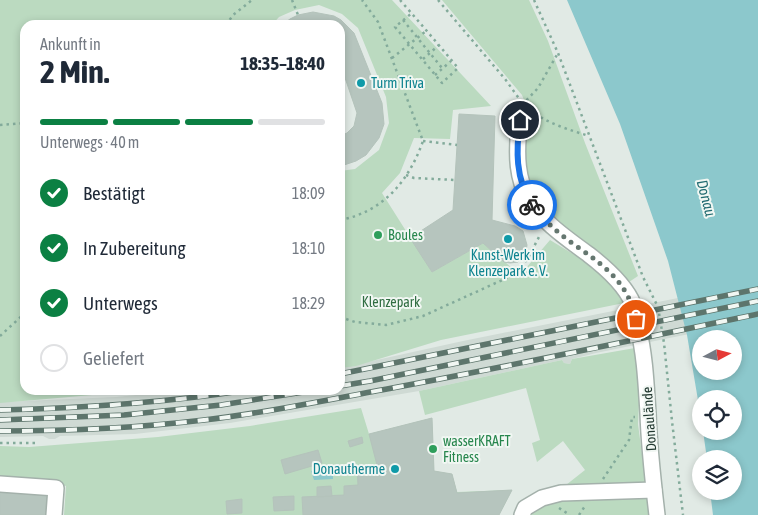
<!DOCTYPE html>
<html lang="de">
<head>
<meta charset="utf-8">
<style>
	:root { --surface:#fff; --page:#f6f6f7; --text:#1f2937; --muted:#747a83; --line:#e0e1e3; --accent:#0b8043 }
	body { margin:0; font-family:"Asap Condensed",sans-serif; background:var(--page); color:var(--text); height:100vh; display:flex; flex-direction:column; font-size:19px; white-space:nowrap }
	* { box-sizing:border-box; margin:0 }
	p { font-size:16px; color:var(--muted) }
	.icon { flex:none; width:28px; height:28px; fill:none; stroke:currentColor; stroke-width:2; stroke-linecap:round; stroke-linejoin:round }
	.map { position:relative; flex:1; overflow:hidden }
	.panel { position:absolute; left:20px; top:20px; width:325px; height:375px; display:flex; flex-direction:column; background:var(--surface); border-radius:15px; box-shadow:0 2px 8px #0003 }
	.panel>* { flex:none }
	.needle { width:32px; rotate:83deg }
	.controls { position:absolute; left:692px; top:330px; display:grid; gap:10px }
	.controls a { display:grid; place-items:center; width:50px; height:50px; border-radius:50%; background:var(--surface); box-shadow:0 2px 8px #0003; font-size:25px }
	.pin { position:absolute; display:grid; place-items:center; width:42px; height:42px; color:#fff; margin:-21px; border:2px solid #fff; border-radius:50%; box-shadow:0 1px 5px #0007 }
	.courier { position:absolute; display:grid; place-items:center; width:50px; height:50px; margin:-25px; border:4px solid #1a73e8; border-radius:50%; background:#fff; color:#222; box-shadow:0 1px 6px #0007 }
	.headline em { font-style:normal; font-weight:700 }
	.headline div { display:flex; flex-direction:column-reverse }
	.headline { display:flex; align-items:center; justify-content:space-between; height:85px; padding:0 20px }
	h1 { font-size:32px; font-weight:700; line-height:38px }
	.bar { display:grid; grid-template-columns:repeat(4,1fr); gap:8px 5px; align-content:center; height:60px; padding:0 20px }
	.bar i { height:6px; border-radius:4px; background:var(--line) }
	.bar .current { background:var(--accent) }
	.bar p { grid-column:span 4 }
	ol { padding:0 20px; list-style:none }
	li { display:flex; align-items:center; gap:15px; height:55px }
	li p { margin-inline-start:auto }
	li .icon { padding:5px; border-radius:50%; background:var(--accent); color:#fff; stroke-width:4 }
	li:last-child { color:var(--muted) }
	li i { width:28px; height:28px; border:2px solid var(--line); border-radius:50% }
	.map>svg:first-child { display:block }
</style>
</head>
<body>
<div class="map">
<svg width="758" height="515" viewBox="0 0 758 515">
	<rect width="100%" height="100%" fill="#e1eae5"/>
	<!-- built -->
	<path fill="#cfdad4" d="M758,282V320L596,353L572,359L570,364L564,363L562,360L419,391L230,423L135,434L60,436L55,439H49L43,436L0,437V402L116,397L186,390H340V368L463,341Z"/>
	<!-- green -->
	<g fill="#bbdac0">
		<path d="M0,0H392L491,106L453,110L450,139L414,138L400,173L382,193L432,272L483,243L520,275L550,240L601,271L624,303L441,340L356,366L340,368V171L355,169L379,150L389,123L386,97L358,28L342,14L319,5L295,10L279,17L272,25H25V390H150L0,403Z"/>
		<path d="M442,0H529L548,41L585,143L638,276L626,284L548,214L532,194L526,175L524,157L530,115L522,95Z"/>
		<path d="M635,348L640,383L638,424L650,515H528L585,470L563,441L537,462L532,443L540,440L526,388L425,415L419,391L562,360L564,363L570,364L572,359Z"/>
		<path d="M361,408L369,434L432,418L434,471L452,474L457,492L512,490L499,515H64L66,486L46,480L0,477V446L29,447L158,437L250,426Z"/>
	</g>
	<!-- water -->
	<g fill="#8cc8cc" fill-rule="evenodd">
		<path d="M567,0H758V515H713L710,491H734V459H707L703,431H734V399H701V418L687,335L668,261L620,124ZM701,339H734V371H701Z"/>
		<path d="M327,467L328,470H333V479L314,480L311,471Z"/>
	</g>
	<!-- building -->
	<g fill="#b6c5be" stroke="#b4c3bb">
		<path d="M313,12L334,16L341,20L354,33L382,103L384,124L379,138L366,155L356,161L344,165H340V136L347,133L354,126L357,113L340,63V50L342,49L340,46V25H282L290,19L298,15Z"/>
		<path d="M459,114L495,116L492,220L515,226L523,231L527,245L526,252L522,258L518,262L510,263L504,262L483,243L432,272L410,238L453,210Z"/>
		<path d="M432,418L434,471L452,474L457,493L512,490L499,515H303L302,497L344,495V486L358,485L357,466L377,465L369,434Z"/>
		<path d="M362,437L363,443L350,447L348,441Z"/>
		<path d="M318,450L322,463L285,474L281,460Z"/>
		<path d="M331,486L332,496L317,497V487Z"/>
		<path d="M0,491L48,495L47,515H0Z"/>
		<path d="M294,496V510L274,511L273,497Z"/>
		<path d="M242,499V513L227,514L226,501Z"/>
	</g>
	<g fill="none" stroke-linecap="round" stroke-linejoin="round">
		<defs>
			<g id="minor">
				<path d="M520,120C510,194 531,213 588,254C605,267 625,284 633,304C636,311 636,319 638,327C645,356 646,383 648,413C649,447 653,481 657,515"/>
				<path d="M0,484L56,488L54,515"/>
				<path d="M522,515L525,508L542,498L561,493L654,490"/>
			</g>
		</defs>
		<!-- minor casing -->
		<use href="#minor" stroke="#a4b1ab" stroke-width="18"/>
		<!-- path -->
		<g stroke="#83ab9b" stroke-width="2.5" stroke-dasharray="2.5 4" stroke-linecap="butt">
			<path d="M292,0L298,15"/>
			<path d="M400,0C420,23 439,45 458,68L442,83L395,27L412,13"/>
			<path d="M438,0L505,79L523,104L522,108"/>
			<path d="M534,0L558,53L643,277L658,307L664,343L672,421L683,515"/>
			<path d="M403,20L442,68"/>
			<path d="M226,25L233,15L252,0"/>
			<path d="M392,58L426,31"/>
			<path d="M423,59L439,45"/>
			<path d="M435,75L451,61"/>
			<path d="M524,105L523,104L538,88L558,53"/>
			<path d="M530,110C546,123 570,130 589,136"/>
			<path d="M0,125L25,123"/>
			<path d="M423,141L457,145"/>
			<path d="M406,175L414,178L455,180"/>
			<path d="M340,220C383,212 409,181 423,141L378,22L362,0"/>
			<path d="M340,317L355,322L386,325L423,316L509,277L527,260L540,235"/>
			<path d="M0,336L25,313"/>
			<path d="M0,443H39"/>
			<path d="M603,479L629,440L632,417H635"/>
			<path d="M559,508L570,515"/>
			<path d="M579,515L585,506"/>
		</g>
		<!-- minor -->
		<use href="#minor" stroke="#fff" stroke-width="15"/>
		<defs>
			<g id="rail">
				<path d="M340,374L758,289"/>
				<path d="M340,386L370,381L758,301"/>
				<path d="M0,410C83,408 165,403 247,390"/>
				<path d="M0,420L124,415L221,405L316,390"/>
				<path d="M0,431C68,431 137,428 204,420C266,413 326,400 387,389C511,366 634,340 758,314"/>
			</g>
		</defs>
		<!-- rail casing -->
		<use href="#rail" stroke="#5d756c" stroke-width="5.5"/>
		<!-- rail -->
		<use href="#rail" stroke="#f1f7f3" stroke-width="4" stroke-dasharray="11" stroke-linecap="butt"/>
	</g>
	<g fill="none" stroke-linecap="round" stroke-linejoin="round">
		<!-- done -->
		<path stroke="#657770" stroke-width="5" stroke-dasharray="0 9" d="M532,205C537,210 541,217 547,222C581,256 624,266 636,319"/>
		<!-- route -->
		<path stroke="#1a73e8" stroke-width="6" d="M520,120C516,150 515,178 532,205"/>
	</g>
	<!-- markers -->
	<g fill="#0f9aa8" stroke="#f1f7f3" stroke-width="2">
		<circle cx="361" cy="83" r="5"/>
		<circle cx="508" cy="239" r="5"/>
		<circle cx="395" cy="469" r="5"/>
	</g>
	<g fill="#2e9e5b" stroke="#f1f7f3" stroke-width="2">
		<circle cx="378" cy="235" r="5"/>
		<circle cx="433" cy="449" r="5"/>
	</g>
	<g text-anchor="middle" stroke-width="4" stroke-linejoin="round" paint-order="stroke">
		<!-- culture labels -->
		<g font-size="14" fill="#0d838f" stroke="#f1f7f3" text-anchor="start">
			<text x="371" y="88">Turm Triva</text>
			<text x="508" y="260" text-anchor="middle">Kunst-Werk im<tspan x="508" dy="16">Klenzepark e. V.</tspan></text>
			<text x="385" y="474" text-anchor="end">Donautherme</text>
		</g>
		<!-- leisure labels -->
		<g font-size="14" fill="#27864d" stroke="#f1f7f3" text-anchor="start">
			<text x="388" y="240">Boules</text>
			<text x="443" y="446">wasserKRAFT<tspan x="443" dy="16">Fitness</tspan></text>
		</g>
		<!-- park labels -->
		<g font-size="14" fill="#306d42" stroke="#f1f7f3">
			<text x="391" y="307">Klenzepark</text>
		</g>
		<!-- street labels -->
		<g font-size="14" fill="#223931" stroke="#f1f7f3">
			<text transform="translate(649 419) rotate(-94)" y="5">Donaulände</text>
		</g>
		<!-- water labels -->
		<g font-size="15" font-style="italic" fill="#216b71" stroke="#f1f7f3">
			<text transform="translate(706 198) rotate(75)" y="5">Donau</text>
		</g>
	</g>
</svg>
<div class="controls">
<a><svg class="needle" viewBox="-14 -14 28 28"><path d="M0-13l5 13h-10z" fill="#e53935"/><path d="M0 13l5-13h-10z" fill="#747a83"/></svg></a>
<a><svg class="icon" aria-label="locate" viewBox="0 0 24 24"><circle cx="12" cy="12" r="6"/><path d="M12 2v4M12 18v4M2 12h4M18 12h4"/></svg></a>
<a><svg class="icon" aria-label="layers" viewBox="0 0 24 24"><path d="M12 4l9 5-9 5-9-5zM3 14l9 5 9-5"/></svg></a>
</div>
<div class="pin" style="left:636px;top:319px;background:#ea580c"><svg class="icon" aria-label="bag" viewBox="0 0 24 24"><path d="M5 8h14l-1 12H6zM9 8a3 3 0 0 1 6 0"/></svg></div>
<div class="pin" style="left:520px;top:120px;background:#1f2937"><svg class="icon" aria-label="home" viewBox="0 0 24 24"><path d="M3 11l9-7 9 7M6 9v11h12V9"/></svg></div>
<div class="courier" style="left:532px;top:205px"><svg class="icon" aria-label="bike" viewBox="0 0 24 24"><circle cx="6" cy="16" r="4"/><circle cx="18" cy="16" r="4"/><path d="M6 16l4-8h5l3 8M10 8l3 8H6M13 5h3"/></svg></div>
<section class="panel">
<div class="headline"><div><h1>2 Min.</h1><p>Ankunft in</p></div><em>18:35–18:40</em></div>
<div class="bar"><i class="current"></i><i class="current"></i><i class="current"></i><i></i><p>Unterwegs · 40 m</p></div>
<ol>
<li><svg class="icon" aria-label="check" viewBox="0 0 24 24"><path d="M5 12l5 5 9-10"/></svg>Bestätigt<p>18:09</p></li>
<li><svg class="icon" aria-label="check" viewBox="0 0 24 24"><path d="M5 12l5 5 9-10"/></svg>In Zubereitung<p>18:10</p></li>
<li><svg class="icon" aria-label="check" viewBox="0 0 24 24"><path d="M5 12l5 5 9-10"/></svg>Unterwegs<p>18:29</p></li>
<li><i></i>Geliefert</li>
</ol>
</section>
</div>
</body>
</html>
